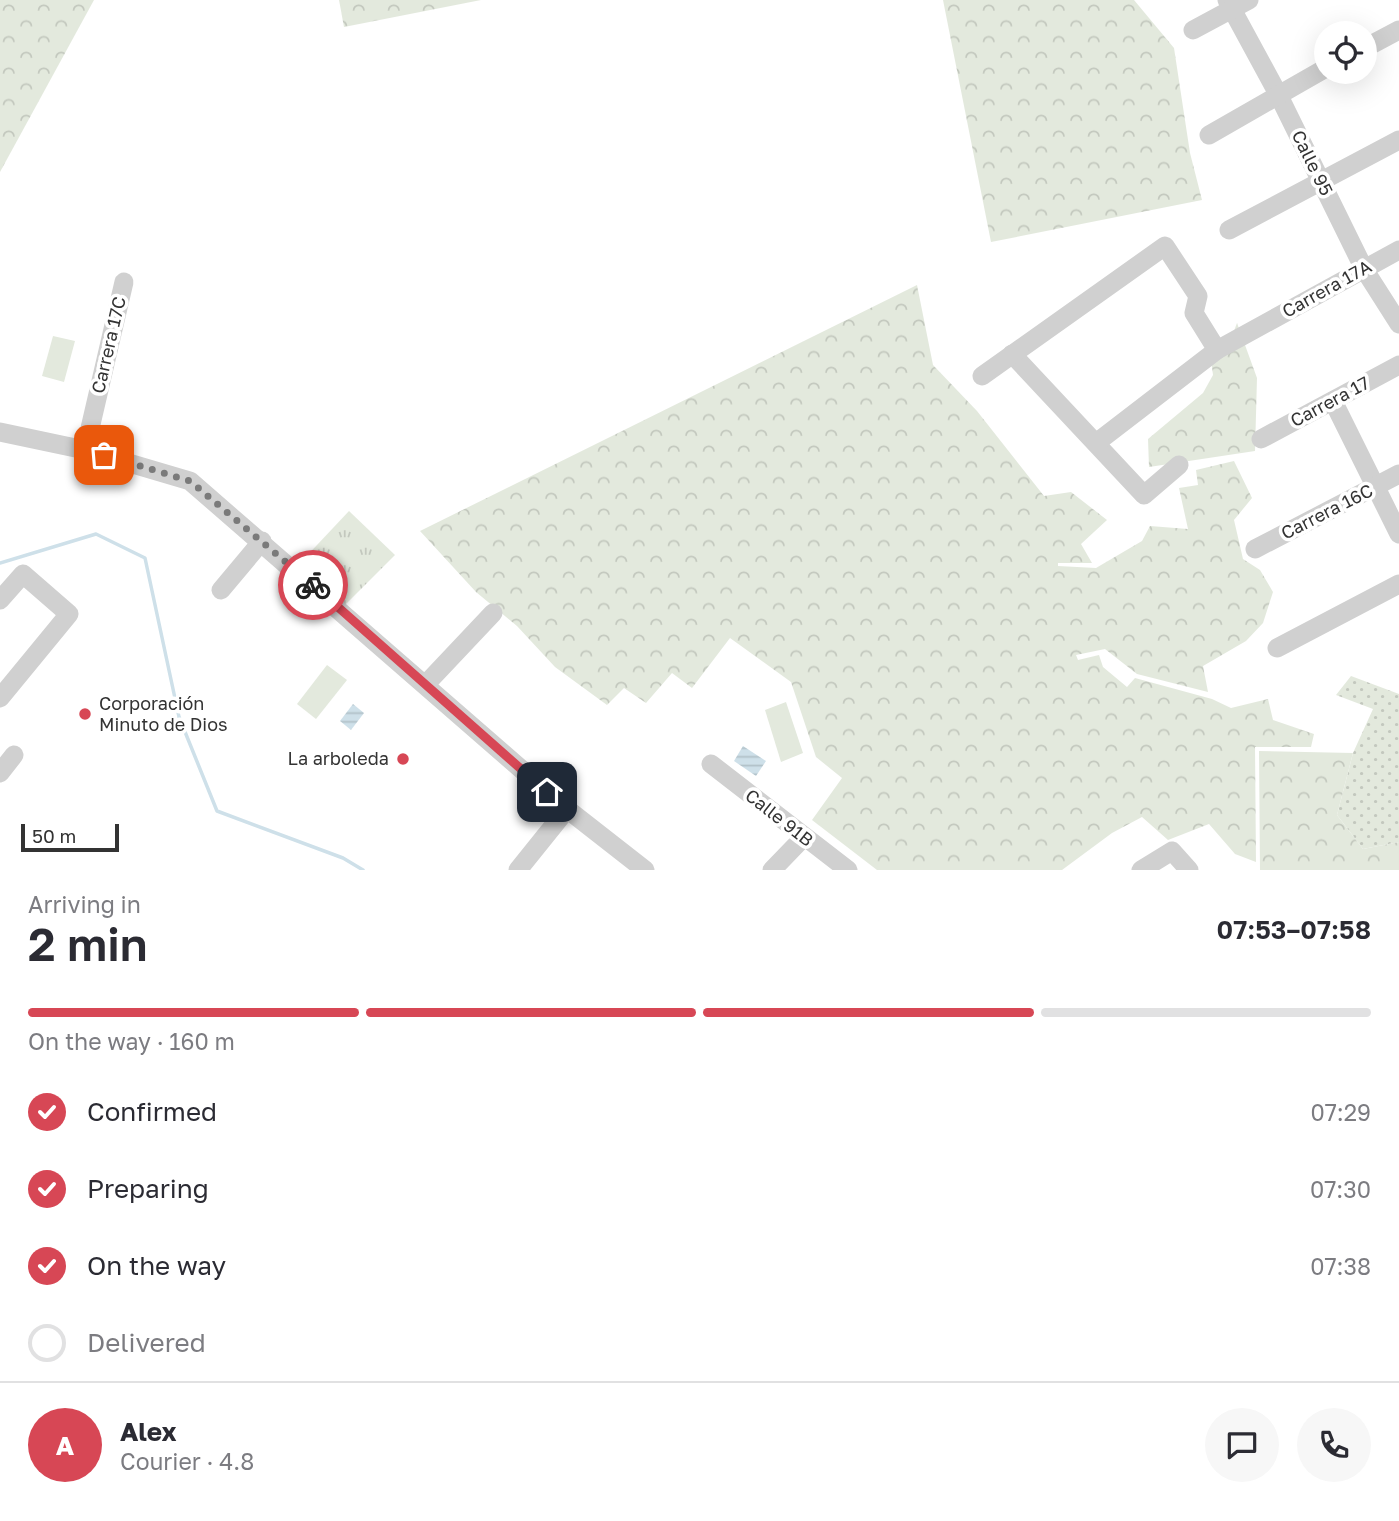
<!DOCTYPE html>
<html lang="en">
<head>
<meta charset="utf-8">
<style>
	:root { --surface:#fff; --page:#f7f7f7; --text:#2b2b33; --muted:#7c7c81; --line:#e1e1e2; --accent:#d74755 }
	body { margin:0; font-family:"Golos Text",sans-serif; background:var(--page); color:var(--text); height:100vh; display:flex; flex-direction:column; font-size:26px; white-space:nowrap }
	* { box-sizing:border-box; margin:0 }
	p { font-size:23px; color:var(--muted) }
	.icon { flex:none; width:38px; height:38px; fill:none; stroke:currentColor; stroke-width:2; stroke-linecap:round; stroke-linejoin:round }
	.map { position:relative; height:870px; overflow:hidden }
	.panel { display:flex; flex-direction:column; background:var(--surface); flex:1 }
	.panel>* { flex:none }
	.buttons { position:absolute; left:1314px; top:21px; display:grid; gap:14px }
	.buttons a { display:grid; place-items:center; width:63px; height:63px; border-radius:50%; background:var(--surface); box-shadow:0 7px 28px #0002; font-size:35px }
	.scale { position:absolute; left:21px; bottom:18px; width:98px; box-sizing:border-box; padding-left:7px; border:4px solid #333; border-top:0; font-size:19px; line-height:24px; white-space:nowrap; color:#333; -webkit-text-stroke:5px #fff; paint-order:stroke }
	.pin { position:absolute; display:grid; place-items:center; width:60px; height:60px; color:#fff; margin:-30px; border-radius:14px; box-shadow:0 4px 10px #0006 }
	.courier { position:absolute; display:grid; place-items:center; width:70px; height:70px; margin:-35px; border:5px solid #d74755; border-radius:50%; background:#fff; color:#222; box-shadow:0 2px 9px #0007 }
	.summary em { font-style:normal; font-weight:600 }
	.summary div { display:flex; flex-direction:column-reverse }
	.summary { display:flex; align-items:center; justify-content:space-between; height:119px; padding:0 28px }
	h1 { font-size:46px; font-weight:600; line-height:52px }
	.bar { display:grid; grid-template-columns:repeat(4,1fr); gap:10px 7px; align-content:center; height:84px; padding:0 28px }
	.bar i { height:9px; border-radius:5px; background:var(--line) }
	.bar .selected { background:var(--accent) }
	.bar p { grid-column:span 4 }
	.line { display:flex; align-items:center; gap:18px; padding:0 28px; border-top:2px solid var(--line) }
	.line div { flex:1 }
	.round { display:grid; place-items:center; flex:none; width:74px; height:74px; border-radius:37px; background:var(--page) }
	ol { padding:0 28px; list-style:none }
	li { display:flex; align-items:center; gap:21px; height:77px }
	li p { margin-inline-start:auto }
	li .icon { padding:7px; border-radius:50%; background:var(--accent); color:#fff; stroke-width:4 }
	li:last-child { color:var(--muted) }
	li i { width:38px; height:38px; border:4px solid var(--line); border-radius:50% }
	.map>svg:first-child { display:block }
</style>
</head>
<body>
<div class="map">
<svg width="1399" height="870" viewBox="0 0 1399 870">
	<defs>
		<pattern id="grass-dots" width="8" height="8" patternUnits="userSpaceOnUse" patternTransform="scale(1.75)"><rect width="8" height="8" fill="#e3e9dd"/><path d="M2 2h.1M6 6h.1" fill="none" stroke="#c3c8be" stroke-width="1.8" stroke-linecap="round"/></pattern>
		<pattern id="forest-crowns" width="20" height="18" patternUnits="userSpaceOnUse" patternTransform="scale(1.75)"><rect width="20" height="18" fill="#e3e9dd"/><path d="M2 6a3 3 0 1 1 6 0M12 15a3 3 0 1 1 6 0" fill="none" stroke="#c3c8be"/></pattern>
		<pattern id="park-tufts" width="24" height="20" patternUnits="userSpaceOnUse" patternTransform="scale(1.75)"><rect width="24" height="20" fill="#e3e9dd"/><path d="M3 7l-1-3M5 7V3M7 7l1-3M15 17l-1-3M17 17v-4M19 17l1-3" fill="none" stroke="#c3c8be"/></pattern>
		<pattern id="water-rules" width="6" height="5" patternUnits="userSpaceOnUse" patternTransform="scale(1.75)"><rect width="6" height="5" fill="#cee0e9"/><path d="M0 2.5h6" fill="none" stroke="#b1c1c8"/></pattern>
	</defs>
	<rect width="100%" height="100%" fill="#fff"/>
	<!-- grass -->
	<path fill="url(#grass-dots)" d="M1351,676L1399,694V842L1363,849L1337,815L1353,753L1373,709L1336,695Z"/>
	<!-- forest -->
	<g fill="url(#forest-crowns)">
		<path d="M0,0H94L0,172Z"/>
		<path d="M339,0H481L344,27Z"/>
		<path d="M943,0H1134L1174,48L1190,153L1202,200L991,242Z"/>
		<path d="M917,285L933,365L977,411L1044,496L1071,492L1107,520L1081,544L1092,563H1058V566L1096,568L1142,541L1150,526L1188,529L1179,488L1198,485L1196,470L1234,461L1252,498L1234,520L1243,559L1260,570L1273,592L1263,623L1246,641L1203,666L1208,692L1137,674L1105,649L1076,655L1078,660L1099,655L1103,667L1127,687L1135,678L1212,699L1231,708L1268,699L1273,720L1314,734L1311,747H1255L1256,862L1235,854L1209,824L1168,840L1142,817L1112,833L1062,870H877L812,820L842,778L816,757L791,682L730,638L692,688L672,673L646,703L624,688L607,705L555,667L517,626L476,592L420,531Z"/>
		<path d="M1237,323L1257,378L1255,451L1149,467L1148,439L1203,393L1213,375L1211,359L1228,347Z"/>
		<path d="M1259,751L1353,753L1337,815L1363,849L1399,842V870H1260Z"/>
	</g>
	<!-- park -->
	<path fill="url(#park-tufts)" d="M349,511L395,555L344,606L301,562Z"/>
	<!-- pitch -->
	<g fill="#e3e9dd">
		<path d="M53,336L75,341L64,382L42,376Z"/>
		<path d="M327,665L347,680L316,719L297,704Z"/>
		<path d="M786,702L803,753L781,762L765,710Z"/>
	</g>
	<!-- water -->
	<g fill="url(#water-rules)">
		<path d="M353,704L364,713L351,730L340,721Z"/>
		<path d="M743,746L766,761L756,776L734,761Z"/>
	</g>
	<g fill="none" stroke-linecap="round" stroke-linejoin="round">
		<!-- stream -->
		<path stroke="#cee0e9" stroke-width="3.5" d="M0,563L96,534L145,558L179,717L217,811L343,858L363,870"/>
		<!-- minor -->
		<g stroke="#d0d0d0" stroke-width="19">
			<path d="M1227,0L1278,94L1364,269L1399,324"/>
			<path d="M1193,30L1249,0"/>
			<path d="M1365,48L1399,30"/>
			<path d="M1209,135L1326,68"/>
			<path d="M1229,230L1399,140"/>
			<path d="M1012,354L1144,495L1179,465"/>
			<path d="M982,376L1165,246L1198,296L1194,313L1217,350"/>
			<path d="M1333,401L1399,534"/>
			<path d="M0,432L85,450L190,481L567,809L645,870"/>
			<path d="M1261,439L1399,365"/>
			<path d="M1096,443L1217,350L1399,250"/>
			<path d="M85,450L124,282"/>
			<path d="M1255,549L1399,474"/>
			<path d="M221,590L262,541"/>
			<path d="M0,600L23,574L69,614L0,698"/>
			<path d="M1277,648L1399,584"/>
			<path d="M426,684L493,613"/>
			<path d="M711,764L848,870"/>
			<path d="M0,773L14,755"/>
			<path d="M518,870L567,809"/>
			<path d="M772,870L801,840V836"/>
			<path d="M1141,870L1172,851L1189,870"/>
		</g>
	</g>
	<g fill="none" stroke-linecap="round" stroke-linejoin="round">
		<!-- done -->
		<path stroke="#7a7a7a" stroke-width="7" stroke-dasharray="0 12.6" d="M104,455L190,481L313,585"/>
		<!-- route -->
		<path stroke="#d74755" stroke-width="9" d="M313,585L547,792"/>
	</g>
	<!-- markers -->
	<g fill="#d74755" stroke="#fff" stroke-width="2.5">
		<circle cx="85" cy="714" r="7"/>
		<circle cx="403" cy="759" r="7"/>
	</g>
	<g text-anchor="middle" stroke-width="7" stroke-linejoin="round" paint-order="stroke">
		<!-- street labels -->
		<g font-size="18" fill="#333" stroke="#fff">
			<text transform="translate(1312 163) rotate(64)" y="6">Calle 95</text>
			<text transform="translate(1327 289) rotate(-29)" y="6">Carrera 17A</text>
			<text transform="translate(109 345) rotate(-77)" y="6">Carrera 17C</text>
			<text transform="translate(1330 402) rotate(-28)" y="6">Carrera 17</text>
			<text transform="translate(1327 512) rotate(-27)" y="6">Carrera 16C</text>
			<text transform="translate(779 818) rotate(38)" y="6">Calle 91B</text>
		</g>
		<!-- poi labels -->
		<g font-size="18" fill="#333" stroke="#fff" text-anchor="start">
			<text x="99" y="710">Corporación<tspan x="99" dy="21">Minuto de Dios</tspan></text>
			<text x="389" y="765" text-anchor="end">La arboleda</text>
		</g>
	</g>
</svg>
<div class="buttons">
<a><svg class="icon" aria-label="locate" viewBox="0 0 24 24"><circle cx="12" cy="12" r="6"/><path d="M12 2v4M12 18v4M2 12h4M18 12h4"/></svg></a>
</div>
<div class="scale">50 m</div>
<div class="pin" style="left:104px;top:455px;background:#ea580c"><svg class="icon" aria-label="bag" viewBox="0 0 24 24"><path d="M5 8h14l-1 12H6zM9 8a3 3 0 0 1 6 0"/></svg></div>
<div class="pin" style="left:547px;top:792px;background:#1f2937"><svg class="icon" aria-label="home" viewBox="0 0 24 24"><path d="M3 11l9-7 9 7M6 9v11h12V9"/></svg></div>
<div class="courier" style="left:313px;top:585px"><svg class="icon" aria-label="bike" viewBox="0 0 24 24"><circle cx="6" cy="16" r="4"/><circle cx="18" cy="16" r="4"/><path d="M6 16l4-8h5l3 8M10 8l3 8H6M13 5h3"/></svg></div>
</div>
<section class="panel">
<div class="summary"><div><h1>2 min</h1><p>Arriving in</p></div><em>07:53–07:58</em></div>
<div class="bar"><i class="selected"></i><i class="selected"></i><i class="selected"></i><i></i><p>On the way · 160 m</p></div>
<ol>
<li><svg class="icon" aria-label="check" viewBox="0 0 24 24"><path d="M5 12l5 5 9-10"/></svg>Confirmed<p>07:29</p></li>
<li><svg class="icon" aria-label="check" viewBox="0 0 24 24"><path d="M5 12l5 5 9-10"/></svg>Preparing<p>07:30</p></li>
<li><svg class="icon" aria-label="check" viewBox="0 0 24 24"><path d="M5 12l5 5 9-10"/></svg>On the way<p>07:38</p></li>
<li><i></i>Delivered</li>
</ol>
<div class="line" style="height:126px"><b class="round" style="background:var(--accent);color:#fff">A</b><div><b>Alex</b><p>Courier · 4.8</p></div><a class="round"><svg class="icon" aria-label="chat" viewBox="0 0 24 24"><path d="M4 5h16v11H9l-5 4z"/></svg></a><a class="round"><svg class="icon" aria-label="phone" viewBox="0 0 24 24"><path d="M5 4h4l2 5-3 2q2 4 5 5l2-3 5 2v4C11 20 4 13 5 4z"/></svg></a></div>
</section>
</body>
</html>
